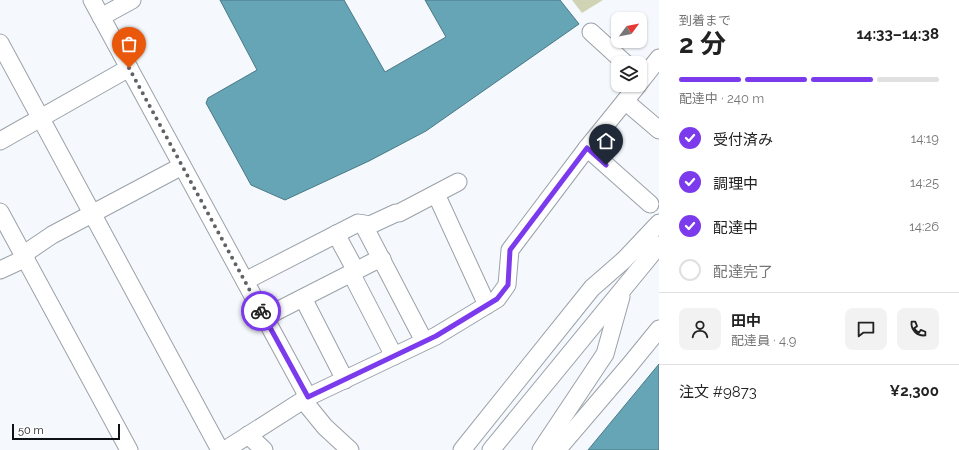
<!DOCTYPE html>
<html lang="ja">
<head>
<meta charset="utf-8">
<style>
	:root { --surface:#fff; --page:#f2f2f2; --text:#222; --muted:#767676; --line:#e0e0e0; --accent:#7c3aed }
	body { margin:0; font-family:Raleway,"Noto Sans JP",sans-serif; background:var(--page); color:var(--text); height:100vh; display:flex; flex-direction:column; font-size:15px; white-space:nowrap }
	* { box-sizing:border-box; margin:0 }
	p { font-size:13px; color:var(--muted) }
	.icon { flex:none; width:22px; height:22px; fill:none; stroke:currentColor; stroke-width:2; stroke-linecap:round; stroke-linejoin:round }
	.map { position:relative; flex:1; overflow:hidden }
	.drawer { display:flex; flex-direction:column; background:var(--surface); width:300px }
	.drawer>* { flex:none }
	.needle { width:26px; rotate:58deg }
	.tools { position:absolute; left:611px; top:12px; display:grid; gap:8px }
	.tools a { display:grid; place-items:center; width:36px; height:36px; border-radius:8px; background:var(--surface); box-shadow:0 1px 3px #0004; font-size:20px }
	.scale { position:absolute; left:12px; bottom:10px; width:108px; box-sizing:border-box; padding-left:4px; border:2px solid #0f1214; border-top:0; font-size:11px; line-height:14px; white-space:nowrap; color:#0f1214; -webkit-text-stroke:3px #fff; paint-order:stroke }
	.pin { position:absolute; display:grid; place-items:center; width:34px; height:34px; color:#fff; margin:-41px -17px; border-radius:50% 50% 50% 0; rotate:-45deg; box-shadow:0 0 4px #0007 }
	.pin .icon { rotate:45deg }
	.courier { position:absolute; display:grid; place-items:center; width:40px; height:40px; margin:-20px; border:3px solid #7c3aed; border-radius:50%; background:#fff; color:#222; box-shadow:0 1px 5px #0007 }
	.summary em { font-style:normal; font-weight:700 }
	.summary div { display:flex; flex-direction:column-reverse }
	.summary { display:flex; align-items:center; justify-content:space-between; height:68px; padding:0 20px }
	h1 { font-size:26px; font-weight:700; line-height:30px }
	.bar { display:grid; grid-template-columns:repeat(4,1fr); gap:6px 4px; align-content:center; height:48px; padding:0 20px }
	.bar i { height:5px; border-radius:3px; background:var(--line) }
	.bar .active { background:var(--accent) }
	.bar p { grid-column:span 4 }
	.line { display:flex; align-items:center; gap:10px; padding:0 20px; border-top:1px solid var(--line) }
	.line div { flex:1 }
	.round { display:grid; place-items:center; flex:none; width:42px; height:42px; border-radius:8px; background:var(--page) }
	ol { padding:0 20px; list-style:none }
	li { display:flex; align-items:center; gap:12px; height:44px }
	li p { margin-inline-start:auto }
	li .icon { padding:4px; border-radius:50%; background:var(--accent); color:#fff; stroke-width:4 }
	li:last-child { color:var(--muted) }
	li i { width:22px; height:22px; border:2px solid var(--line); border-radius:50% }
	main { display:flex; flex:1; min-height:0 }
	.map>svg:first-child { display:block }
</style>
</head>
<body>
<main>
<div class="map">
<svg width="659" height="450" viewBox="0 0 659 450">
	<rect width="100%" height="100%" fill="#f5f9fe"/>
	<!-- pitch -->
	<path fill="#d0d4b4" d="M572,0H603L582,13Z"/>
	<!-- water -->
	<g fill="#65a5b6" stroke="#4b7985">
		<path d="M220,0H344L385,72L446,37L425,0H560L579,24L426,131L369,161L285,200L251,185L206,103L208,98L257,70Z"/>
		<path d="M659,364V450H588Z"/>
	</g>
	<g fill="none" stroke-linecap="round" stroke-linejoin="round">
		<defs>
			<g id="minor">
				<path d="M92,0L308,397"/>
				<path d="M101,17L132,0"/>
				<path d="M591,32L625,63"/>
				<path d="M0,43L220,450"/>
				<path d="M640,82L659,58"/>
				<path d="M625,101L659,130"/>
				<path d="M0,141L129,68"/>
				<path d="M587,148L650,204"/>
				<path d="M436,194L487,305"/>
				<path d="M0,212L129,450"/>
				<path d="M363,224L424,341"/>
				<path d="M336,234L356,271"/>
				<path d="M24,254L52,235L182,166"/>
				<path d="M0,270L26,258"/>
				<path d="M351,273L394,356"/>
				<path d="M245,281L358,223L370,225L396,213H399L458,182"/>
				<path d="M303,298L345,380"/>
				<path d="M266,319L275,312L373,262L382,259"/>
				<path d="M303,400L325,427L350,450"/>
				<path d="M248,435L264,450"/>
				<path d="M225,450L308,397L436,336L497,299L507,285L510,250L587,148L638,85"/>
				<path d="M462,450L592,288L624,260L659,223"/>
				<path d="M491,450L659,245"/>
				<path d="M541,450L605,354L621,297"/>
				<path d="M557,450L628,367L659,329"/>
			</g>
		</defs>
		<!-- minor casing -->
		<use href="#minor" stroke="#9aa1a8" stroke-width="19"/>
		<!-- minor -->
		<use href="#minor" stroke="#fff" stroke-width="17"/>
	</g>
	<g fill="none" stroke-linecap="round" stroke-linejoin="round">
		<!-- done -->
		<path stroke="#606366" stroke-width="4" stroke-dasharray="0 7.2" d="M129,68L261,311"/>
		<!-- route -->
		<path stroke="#7c3aed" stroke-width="5" d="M261,311L308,397L436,336L497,299L508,285L510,250L587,148L606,165"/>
	</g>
</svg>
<div class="tools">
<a><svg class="needle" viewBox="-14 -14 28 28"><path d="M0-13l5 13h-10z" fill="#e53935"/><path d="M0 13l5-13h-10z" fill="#767676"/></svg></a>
<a><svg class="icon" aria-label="layers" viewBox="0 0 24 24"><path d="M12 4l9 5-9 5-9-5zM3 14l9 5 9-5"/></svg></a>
</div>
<div class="scale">50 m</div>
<div class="pin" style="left:129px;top:68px;background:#ea580c"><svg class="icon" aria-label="bag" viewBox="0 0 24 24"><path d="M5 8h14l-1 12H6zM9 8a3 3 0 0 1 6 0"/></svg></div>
<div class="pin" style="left:606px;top:165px;background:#1f2937"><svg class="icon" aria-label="home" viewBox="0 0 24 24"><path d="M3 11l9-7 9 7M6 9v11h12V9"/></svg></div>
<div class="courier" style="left:261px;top:311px"><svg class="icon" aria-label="bike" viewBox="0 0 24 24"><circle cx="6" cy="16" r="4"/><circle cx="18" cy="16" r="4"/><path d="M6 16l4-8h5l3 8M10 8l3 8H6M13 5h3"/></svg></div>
</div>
<section class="drawer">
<div class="summary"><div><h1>2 分</h1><p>到着まで</p></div><em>14:33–14:38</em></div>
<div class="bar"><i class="active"></i><i class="active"></i><i class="active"></i><i></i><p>配達中 · 240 m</p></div>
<ol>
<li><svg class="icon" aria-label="check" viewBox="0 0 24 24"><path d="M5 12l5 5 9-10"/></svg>受付済み<p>14:19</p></li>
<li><svg class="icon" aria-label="check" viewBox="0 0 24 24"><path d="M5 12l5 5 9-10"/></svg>調理中<p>14:25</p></li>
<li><svg class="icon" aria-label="check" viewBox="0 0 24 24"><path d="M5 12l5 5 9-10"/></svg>配達中<p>14:26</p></li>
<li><i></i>配達完了</li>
</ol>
<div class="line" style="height:72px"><a class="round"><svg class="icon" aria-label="person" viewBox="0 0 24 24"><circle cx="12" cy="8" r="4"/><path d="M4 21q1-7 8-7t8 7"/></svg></a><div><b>田中</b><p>配達員 · 4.9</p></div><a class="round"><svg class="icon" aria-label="chat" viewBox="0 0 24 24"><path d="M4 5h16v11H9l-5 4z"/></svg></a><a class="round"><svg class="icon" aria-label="phone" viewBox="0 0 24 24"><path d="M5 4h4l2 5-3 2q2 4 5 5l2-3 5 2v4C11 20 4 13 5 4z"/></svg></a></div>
<div class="line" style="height:52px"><div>注文 #9873</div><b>¥2,300</b></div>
</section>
</main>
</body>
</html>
